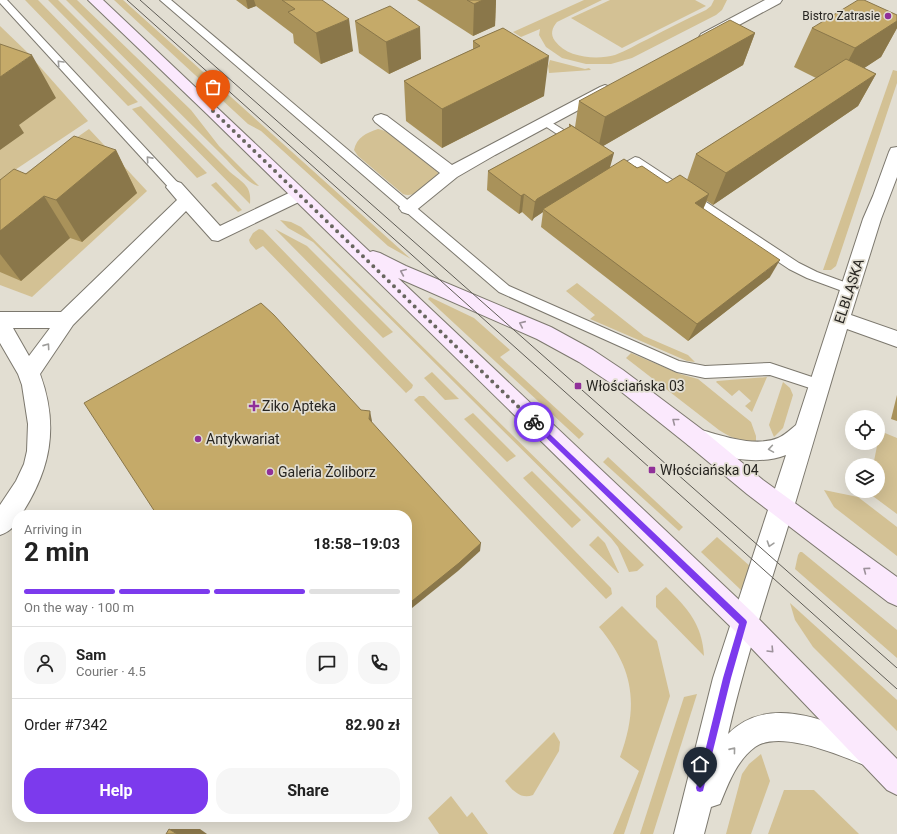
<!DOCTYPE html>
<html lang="en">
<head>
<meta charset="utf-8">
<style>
	:root { --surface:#fff; --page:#f6f6f6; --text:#222; --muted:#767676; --line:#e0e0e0; --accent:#7c3aed }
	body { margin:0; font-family:Roboto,sans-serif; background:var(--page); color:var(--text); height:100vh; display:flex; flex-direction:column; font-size:15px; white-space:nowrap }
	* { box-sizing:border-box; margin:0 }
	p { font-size:13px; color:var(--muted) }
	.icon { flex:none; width:22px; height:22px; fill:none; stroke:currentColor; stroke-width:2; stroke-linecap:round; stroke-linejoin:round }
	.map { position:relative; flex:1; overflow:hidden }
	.details { position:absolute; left:12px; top:510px; width:400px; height:312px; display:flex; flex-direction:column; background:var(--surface); border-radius:16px; box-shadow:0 4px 16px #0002 }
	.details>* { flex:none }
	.tools { position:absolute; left:845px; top:410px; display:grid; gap:8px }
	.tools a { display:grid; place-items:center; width:40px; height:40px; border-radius:50%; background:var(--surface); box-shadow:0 4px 16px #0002; font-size:20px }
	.pin { position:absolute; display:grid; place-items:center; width:34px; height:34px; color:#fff; margin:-41px -17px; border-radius:50% 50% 50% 0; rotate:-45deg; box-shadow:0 0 4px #0007 }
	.pin .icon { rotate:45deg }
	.courier { position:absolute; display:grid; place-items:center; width:40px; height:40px; margin:-20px; border:3px solid #7c3aed; border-radius:50%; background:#fff; color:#222; box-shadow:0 1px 5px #0007 }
	.head em { font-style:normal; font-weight:700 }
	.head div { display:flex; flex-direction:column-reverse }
	.head { display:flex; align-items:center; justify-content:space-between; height:68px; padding:0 12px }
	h1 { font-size:26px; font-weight:700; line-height:30px }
	.bar { display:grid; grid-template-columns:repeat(4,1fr); gap:6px 4px; align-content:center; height:48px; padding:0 12px }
	.bar i { height:5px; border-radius:3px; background:var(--line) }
	.bar .active { background:var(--accent) }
	.bar p { grid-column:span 4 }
	.line { display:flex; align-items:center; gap:10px; padding:0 12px; border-top:1px solid var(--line) }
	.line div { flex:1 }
	.round { display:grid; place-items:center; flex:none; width:42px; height:42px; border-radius:16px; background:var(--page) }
	.primary-button { display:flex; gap:8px; margin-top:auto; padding:8px 12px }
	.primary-button a { flex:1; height:46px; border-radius:16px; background:var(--accent); color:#fff; font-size:16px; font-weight:700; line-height:46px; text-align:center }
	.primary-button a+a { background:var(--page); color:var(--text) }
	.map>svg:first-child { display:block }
</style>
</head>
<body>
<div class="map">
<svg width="897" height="834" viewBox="0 0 897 834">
	<rect width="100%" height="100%" fill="#e2ded2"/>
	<!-- green -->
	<g fill="#d3c194">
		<path d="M25,0H38L138,102L128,106Z"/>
		<path d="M48,0H58L230,172C243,183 252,186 250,204Z"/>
		<path d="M66,0H77L191,110L219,146L259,186C249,185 230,163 222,155Z"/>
		<path d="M114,0H123L411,259L388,246L261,131L248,124Z"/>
		<path d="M584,0H602L557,22C552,28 550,34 555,41C567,58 597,60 615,55C626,51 637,44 648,39C667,29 686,19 706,10L711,6L714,0H727L722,10L716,15L632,58L611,64H586L562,58L546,47L539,35L540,29L521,37L513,32Z"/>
		<path d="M610,0H695L706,6L622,48L571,18Z"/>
		<path d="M0,26L28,53L0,64Z"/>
		<path d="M34,60L88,121L0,180V72Z"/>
		<path d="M550,60L585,69L589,68L591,70L549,73L548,66Z"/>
		<path d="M893,70L897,71V83L836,266L831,270H823Z"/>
		<path d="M141,106L207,173L197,178L132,109Z"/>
		<path d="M89,129L147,191L32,297L0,285V191Z"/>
		<path d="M378,129C394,131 429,160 439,174L437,177C428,184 415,199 403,194L358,156L354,150C357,137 366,133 378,129Z"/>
		<path d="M216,182L242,210L238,212L211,185Z"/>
		<path d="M280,220L291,222L301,227L644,565L637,571L629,572L618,547L611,538L313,242L288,228Z"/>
		<path d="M259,229L263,230L413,385L412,388L406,393L263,246L256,250L250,243L249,240L253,233Z"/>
		<path d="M275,229L307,246L393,332L383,338Z"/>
		<path d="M577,283L644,336L688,355L695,362L687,361L590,319L595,315L566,291Z"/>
		<path d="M430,297L474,318L510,350L500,357L584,434L579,439L428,299Z"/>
		<path d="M631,353L680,374L698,379L751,422L756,436V441C742,442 731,438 719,430L626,358Z"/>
		<path d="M432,372L459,399L445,400L424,378Z"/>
		<path d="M767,377L752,412L745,406L751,401L739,390L732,396L716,382L717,381Z"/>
		<path d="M783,382L790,388L793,395L783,428L774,437L769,425Z"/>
		<path d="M419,396H424L611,588L612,594L606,599L414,400Z"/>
		<path d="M473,413L516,456L507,462L464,419Z"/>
		<path d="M880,431L897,438V514L866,491H878V465H869L874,461Z"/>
		<path d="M608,457L683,527L679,531L603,462Z"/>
		<path d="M532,471L581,520L572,528L523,478Z"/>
		<path d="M824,490L858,497L897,527V556L834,507Z"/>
		<path d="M598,536L605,543L619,573H618L589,545Z"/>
		<path d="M717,537L751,567L742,591L701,552Z"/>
		<path d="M800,552H802L897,630V658L795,569L798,555Z"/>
		<path d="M666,587C688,609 702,624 704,656L656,607V596Z"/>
		<path d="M790,603L897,700V731L813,647L795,620Z"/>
		<path d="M622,606L657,641L670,696L624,834H613L639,771L620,757C639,705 634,669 599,627Z"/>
		<path d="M697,694L653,834H640L684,697Z"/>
		<path d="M554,732L560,742L559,751L533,795C521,800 512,790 505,781Z"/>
		<path d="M761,754L770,781L751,834H726L742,774L749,764Z"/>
		<path d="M784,790H814L859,834H768Z"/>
		<path d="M451,796L467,817L472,812L488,834H439L428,818Z"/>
	</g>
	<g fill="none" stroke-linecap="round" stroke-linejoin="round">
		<defs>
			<g id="service">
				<path d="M0,0H7L179,184L181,187L179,190H171L0,3Z"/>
				<path d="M160,0H171L509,286L679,361L705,366L770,363L824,381L826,385L824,389L819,391L770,375L705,378L677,372L499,292Z"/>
				<path d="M546,119L580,140L582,142L580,144H572L542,124L541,122L542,120Z"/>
				<path d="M635,157L639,158L799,263L817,272L855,286L857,289L855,292L850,294L845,292L807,278L789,269L635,166L618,177H610L608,174L610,171Z"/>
			</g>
			<g id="minor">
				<path d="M765,0H782L780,3L711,40L706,41L701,40L699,37L701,34Z"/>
				<path d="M605,85L610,87L613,90L610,93L495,155L457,177L414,212L408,214L402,212L399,208L402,204L440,173L375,122L373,119L375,116L381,114L387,116L452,165L600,87Z"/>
				<path d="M897,147V177L881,219L851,315L897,331V347L847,329C829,388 812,447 794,507C771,583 746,656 728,734C770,692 832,723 877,742L881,752L877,762L867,766C841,756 781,729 755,747C737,760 728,784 720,804L711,807L704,834H674L713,678L786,455C754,467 719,456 688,445L685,438L688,431C698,428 705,431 715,434C733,439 759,446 778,438C785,435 790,430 796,425L863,219L873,196L889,152L891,148Z"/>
				<path d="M175,181L181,183L220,226L293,191L299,189L305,191L308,195L305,199L218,241L212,240L186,211L73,325L40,374C59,426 51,469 21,515H17C17,526 9,532 0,535V505L16,481L24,464L27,451L28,424L22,385L18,374L0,343V312H61L177,200L166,187L169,183ZM13,328H50L29,356Z"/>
			</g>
			<path id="secondary" d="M88,0H103L370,252L373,251L380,253L406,266L551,327L593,350L623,370L704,431L763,480L897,577V606L888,602L747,494L688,445L609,382L579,362L537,339L398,278L753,613L897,759V795L887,790L735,631L207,114Z"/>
		</defs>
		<!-- service casing -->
		<use href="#service" stroke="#7c786e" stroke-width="2"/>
		<!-- minor casing -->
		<use href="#minor" stroke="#7c786e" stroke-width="2"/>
		<!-- secondary casing -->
		<use href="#secondary" stroke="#7c786e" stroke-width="2"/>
		<!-- service -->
		<use href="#service" fill="#fff" fill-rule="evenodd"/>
		<!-- minor -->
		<use href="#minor" fill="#fff" fill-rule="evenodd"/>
		<!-- secondary -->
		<use href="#secondary" fill="#fbe9fd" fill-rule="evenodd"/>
		<!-- tram -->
		<g stroke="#5f5c56" stroke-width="1">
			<path d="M127,0L897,689"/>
			<path d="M140,0L897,668"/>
		</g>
	</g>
	<!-- wall -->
	<g fill="#a9925a">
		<path d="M236,0H322L353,51L321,64L294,43L293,34L256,6L248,9Z"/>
		<path d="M417,0H496L495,26L473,36Z"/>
		<path d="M897,15V28L881,57L864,68L876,74L858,106L713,205L707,201L703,209L770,277L688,341L541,227L543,212L534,218L532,221L522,212L519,214L487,190L488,171L569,127V124L575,127L579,101L755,33L743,65L603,146L610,168H637L667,183L687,180L696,154L816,78L794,67L812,28Z"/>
		<path d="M355,21L421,59L389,74L359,53Z"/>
		<path d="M503,28L544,96L442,148L406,121L404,81L473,49V41Z"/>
		<path d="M116,150L137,193L82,242L70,238L21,281L0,272V180Z"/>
		<path d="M897,395V421L891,419Z"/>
	</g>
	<!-- shaded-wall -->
	<g fill="#8a774a">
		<path d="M246,0H254L256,6L248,9Z"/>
		<path d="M483,0H496L495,26L473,36L474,4Z"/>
		<path d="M349,19L353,51L321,64L316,33Z"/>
		<path d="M897,21V28L881,57L834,88L855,48Z"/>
		<path d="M420,27L421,59L389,74L386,42Z"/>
		<path d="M755,33L743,65L598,149L605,117Z"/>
		<path d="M32,55L56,98L19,125L24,133L0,150V77Z"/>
		<path d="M549,56L544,96L442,148V109Z"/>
		<path d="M876,74L858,106L713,205L726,173Z"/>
		<path d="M116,150L137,193L82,242L56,200Z"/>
		<path d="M614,153L609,171L543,209V212L534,218L532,221L535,202L537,199Z"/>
		<path d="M524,194L522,212L519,214L521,196Z"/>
		<path d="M709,194L702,212L695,203Z"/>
		<path d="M44,196L70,238L21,281L0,254V231Z"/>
		<path d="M780,260L770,277L688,341L697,324Z"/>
		<path d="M370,411L372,421L371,429L369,419Z"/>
		<path d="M481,543L480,551L458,571L407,612V605Z"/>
		<path d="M169,829H200L207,834H177Z"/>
	</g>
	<!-- building -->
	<g fill="#c5aa69" stroke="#8a774a">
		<path d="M282,0H322L349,19L316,33L288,12L295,9Z"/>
		<path d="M467,0H483L474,4Z"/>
		<path d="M858,0H864L897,15V21L855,48L812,28Z"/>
		<path d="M390,6L420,27L386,42L355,21Z"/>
		<path d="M730,20L755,33L605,117L579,101Z"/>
		<path d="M503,28L549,56L442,109L404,81L480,46L473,41Z"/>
		<path d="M0,44L32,55L0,77Z"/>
		<path d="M846,59L876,74L726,173L696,154Z"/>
		<path d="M569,124L614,153L537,199L535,202L524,194L521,196L488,171L571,126Z"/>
		<path d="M74,136L116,150L56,200L44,196L0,231V180L14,169L26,174Z"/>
		<path d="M624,159L637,168L642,166L667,183L680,175L709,194L695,203L780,260L697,324L543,209Z"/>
		<path d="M261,303L274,315L361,410L370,411L369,419L481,543L459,563L407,605V515H157L84,403Z"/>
		<path d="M169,829L177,834H166Z"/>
	</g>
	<!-- one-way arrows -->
	<defs><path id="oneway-chevron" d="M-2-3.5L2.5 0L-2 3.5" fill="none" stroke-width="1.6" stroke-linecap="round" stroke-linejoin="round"/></defs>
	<g stroke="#9e9d9b">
		<use href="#oneway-chevron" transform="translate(60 63) rotate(-133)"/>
		<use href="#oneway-chevron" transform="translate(149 159) rotate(-132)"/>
		<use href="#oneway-chevron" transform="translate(47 346) rotate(-55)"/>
		<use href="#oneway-chevron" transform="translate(771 449) rotate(171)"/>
		<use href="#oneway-chevron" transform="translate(770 544) rotate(108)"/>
		<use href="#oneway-chevron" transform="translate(733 750) rotate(-51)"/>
	</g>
	<g stroke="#9c919a">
		<use href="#oneway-chevron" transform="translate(403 272) rotate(-157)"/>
		<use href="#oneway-chevron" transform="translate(522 324) rotate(-156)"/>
		<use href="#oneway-chevron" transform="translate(675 421) rotate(-142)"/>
		<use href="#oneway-chevron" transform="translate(866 570) rotate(-143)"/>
		<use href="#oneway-chevron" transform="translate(771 650) rotate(46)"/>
	</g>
	<!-- route -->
	<path fill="#7c3aed" d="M534,419L746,620L747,622L731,678L703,791L700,792L697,791L696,788L723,678L739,624L532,424L531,422Z"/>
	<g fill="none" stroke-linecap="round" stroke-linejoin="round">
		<!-- done -->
		<path stroke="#68665f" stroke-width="4" stroke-dasharray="0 7.2" d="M213,111L534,422"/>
	</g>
	<!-- markers -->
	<g fill="#903099" stroke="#e2ded2" stroke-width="1.5">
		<circle cx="888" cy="16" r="4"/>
		<rect x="574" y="382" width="8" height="8" rx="2"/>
		<path d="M252 400h4v4h4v4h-4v4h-4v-4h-4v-4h4z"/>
		<circle cx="198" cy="439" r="4"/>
		<rect x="648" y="466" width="8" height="8" rx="2"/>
		<circle cx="270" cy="472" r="4"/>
	</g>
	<g text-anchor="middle" stroke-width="3.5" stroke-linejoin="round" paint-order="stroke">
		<!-- far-poi labels -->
		<g font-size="12" fill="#272521" stroke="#e2ded2" text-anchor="end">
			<text x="880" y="20">Bistro Zatrasie</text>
		</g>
		<!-- street labels -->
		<g font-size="14" fill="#272521" stroke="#e2ded2">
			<text transform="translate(849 291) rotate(-72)" y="5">ELBLĄSKA</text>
		</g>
		<!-- poi labels -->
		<g font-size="14" fill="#272521" stroke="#e2ded2" text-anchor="start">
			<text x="586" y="391">Włościańska 03</text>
			<text x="262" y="411">Ziko Apteka</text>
			<text x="206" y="444">Antykwariat</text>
			<text x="660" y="475">Włościańska 04</text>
			<text x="278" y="477">Galeria Żoliborz</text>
		</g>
	</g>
</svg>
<div class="tools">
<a><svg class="icon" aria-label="locate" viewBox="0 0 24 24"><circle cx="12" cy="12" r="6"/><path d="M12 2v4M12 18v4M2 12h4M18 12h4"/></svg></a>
<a><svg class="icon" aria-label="layers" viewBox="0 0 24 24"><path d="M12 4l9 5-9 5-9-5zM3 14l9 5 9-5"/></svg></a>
</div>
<div class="pin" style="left:213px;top:111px;background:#ea580c"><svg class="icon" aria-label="bag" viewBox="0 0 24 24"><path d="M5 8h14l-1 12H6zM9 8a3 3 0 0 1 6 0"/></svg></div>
<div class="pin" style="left:700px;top:788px;background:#1f2937"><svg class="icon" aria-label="home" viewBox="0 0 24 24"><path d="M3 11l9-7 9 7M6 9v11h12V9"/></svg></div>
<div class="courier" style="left:534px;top:422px"><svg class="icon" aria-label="bike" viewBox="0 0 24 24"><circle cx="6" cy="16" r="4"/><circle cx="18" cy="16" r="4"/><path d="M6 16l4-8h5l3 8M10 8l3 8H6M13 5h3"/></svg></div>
<section class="details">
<div class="head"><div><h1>2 min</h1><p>Arriving in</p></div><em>18:58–19:03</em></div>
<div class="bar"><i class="active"></i><i class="active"></i><i class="active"></i><i></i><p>On the way · 100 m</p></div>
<div class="line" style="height:72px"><a class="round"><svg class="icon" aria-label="person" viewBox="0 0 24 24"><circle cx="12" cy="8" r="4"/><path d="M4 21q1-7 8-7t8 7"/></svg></a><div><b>Sam</b><p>Courier · 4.5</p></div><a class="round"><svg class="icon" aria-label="chat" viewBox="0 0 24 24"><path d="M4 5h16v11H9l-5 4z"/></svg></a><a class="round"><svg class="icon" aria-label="phone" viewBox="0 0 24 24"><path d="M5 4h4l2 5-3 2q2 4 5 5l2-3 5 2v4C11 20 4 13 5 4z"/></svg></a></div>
<div class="line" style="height:52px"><div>Order #7342</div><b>82.90 zł</b></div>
<div class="primary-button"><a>Help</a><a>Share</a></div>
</section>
</div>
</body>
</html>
